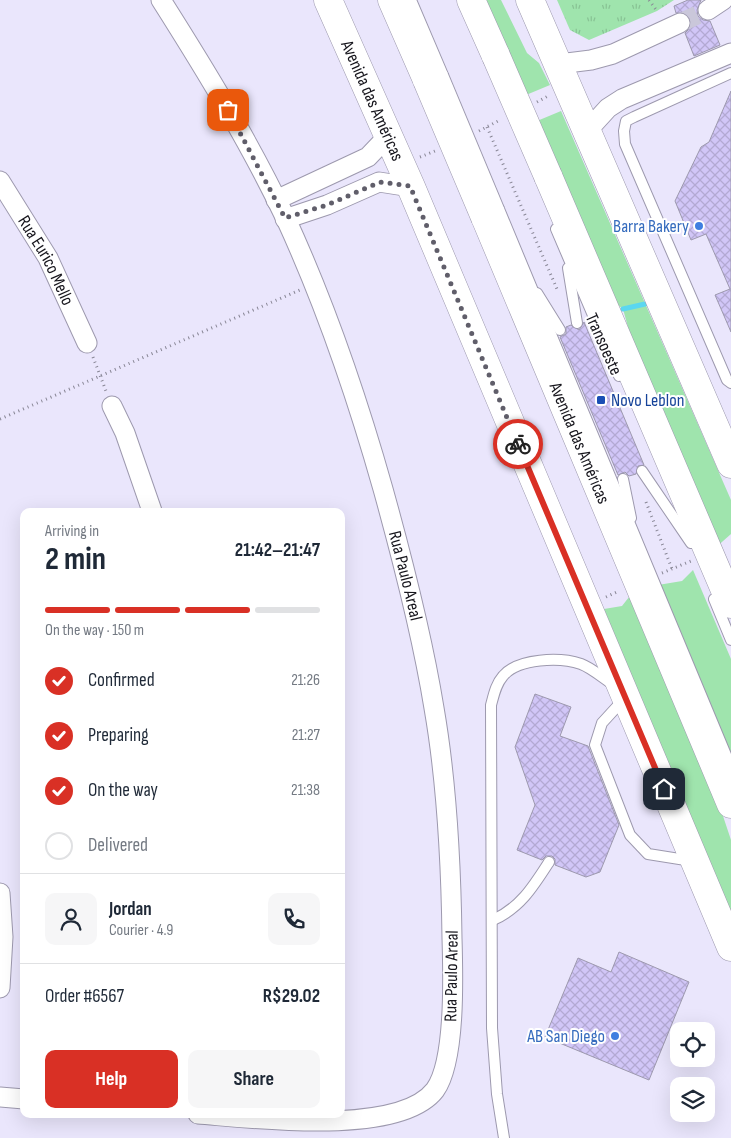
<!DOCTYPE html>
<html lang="en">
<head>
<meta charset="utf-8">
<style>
	:root { --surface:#fff; --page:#f6f6f7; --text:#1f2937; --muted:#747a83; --line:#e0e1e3; --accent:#d93025 }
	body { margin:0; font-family:"Sofia Sans Condensed",sans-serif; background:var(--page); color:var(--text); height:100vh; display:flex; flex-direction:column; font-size:19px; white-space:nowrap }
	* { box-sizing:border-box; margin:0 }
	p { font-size:16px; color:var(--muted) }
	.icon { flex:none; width:28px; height:28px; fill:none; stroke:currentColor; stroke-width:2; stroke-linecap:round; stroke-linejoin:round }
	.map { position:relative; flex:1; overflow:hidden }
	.side { position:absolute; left:20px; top:508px; width:325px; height:610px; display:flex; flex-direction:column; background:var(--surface); border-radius:10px; box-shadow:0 5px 20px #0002 }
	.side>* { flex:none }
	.tools { position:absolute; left:670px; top:1022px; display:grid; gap:10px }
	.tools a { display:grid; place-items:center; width:45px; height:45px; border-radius:10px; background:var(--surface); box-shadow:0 5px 20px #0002; font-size:25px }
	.pin { position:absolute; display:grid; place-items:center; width:42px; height:42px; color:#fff; margin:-21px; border-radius:10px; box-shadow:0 2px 8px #0006 }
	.courier { position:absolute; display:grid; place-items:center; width:50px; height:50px; margin:-25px; border:4px solid #d93025; border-radius:50%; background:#fff; color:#222; box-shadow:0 1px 6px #0007 }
	.head em { font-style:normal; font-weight:700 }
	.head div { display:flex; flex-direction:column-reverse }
	.head { display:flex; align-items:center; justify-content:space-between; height:85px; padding:0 25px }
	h1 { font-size:32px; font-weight:700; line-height:38px }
	.bar { display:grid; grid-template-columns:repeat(4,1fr); gap:8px 5px; align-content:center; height:60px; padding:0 25px }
	.bar i { height:6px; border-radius:4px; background:var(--line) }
	.bar .active { background:var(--accent) }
	.bar p { grid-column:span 4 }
	.line { display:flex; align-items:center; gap:12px; padding:0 25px; border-top:1px solid var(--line) }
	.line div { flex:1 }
	.round { display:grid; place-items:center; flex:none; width:52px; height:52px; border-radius:10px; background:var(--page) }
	ol { padding:0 25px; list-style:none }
	li { display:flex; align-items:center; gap:15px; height:55px }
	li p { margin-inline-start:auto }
	li .icon { padding:5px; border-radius:50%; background:var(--accent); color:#fff; stroke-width:4 }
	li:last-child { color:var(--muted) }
	li i { width:28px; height:28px; border:2px solid var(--line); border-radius:50% }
	.button { display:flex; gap:10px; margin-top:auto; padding:10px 25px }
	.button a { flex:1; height:58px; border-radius:10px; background:var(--accent); color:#fff; font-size:20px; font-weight:700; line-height:58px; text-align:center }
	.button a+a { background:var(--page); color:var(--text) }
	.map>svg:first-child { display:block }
</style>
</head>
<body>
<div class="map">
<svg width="731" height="1138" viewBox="0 0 731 1138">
	<defs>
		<pattern id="park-tufts" width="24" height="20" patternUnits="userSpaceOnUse" patternTransform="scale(1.25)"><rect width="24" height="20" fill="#9fe4ad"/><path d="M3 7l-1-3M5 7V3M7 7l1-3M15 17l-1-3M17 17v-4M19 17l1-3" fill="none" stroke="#88c394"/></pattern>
		<pattern id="building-cross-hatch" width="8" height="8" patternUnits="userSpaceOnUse" patternTransform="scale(1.25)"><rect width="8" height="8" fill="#d1c6f7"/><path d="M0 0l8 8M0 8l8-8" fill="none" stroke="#b3a9d3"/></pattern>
	</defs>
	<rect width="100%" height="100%" fill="#eae6fc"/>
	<!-- green -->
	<g fill="#9fe4ad">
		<path d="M481,0H501L527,53L539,63L550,85L526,95L537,121L561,111L731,500V534L714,549L636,356L623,309L608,297Z"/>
		<path d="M693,570L731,659V761L658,585L682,581Z"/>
		<path d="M633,592L715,792L731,840V914L604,609L622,606Z"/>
	</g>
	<!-- park -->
	<path fill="url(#park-tufts)" d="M557,0H674L657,11L589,40L570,30Z"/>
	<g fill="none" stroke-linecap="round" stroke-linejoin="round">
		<!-- stream -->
		<path stroke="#5bd7f0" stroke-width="5" d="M623,309L645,304"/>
	</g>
	<!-- building -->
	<g fill="url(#building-cross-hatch)" stroke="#9d99ae">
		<path d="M688,0H701L697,10L698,16L703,20L710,21L720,45L694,56L685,33L689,29L690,19L686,14L676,13L674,6Z"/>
		<path d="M731,91V332L715,295L730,289L706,234L691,240L675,201L701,147L709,142Z"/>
		<path d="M584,322L644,465L638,466L636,474L629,476L625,472L618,475L560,337L566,334V327L571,325L579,330Z"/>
		<path d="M535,694L571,707L560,736L588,746L619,825L600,872L586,877L555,865V859L552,856H546L542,860L517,850L535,805L515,747Z"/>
		<path d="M619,952L689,982L649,1080L545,1037L578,958L611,972Z"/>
	</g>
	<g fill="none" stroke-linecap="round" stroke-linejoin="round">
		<!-- street-tunnel -->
		<path stroke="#cac7da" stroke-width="19" stroke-dasharray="19 9" stroke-linecap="butt" d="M680,23L708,10"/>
		<defs>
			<g id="lane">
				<path d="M411,0L443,75"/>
				<path d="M731,73L634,117L626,121L624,131L625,144L727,380L731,383"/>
				<path d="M499,209L731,767"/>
				<path d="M556,229L619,376"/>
				<path d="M568,268L577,323"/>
				<path d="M537,293L560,330"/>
				<path d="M642,471L691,543"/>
				<path d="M623,479L631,518"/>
				<path d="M714,599L731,640"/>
				<path d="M624,699L602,723L595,745L630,835L648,854L692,861"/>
				<path d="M493,920C520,908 533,887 549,862"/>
				<path d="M504,1138L497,1094L492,1028L491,705C494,694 496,684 503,676C518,658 560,657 581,664C592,668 604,679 614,685"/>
			</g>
			<g id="street">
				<path id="s1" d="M161,0C206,71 250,143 286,219C326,306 357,397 383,489C403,561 422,634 434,708C447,783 451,861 452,938C453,973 456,1061 435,1090C399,1137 251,1118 198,1114"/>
				<path d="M708,10L723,0"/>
				<path d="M559,64L591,60L613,54L680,23"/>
				<path d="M587,131L608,108L622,99L731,53"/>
				<path id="s2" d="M0,181L48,258L87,343"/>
				<path d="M276,200L368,157L388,136"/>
				<path d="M285,219L327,205L379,182L411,187"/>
				<path d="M112,406L125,433L152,511"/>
				<path d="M0,893L3,937L0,988"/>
				<path d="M0,1097L24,1099"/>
			</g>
			<g id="secondary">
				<path id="s3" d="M328,0L411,187L731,947"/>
				<path d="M530,0L731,464"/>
			</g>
			<g id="highway">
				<path d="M392,0L427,80"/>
				<path d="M471,0L496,56"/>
				<path d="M548,176L731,604"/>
				<path id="s4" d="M485,217L731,804"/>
			</g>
		</defs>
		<!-- lane casing -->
		<use href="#lane" stroke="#9d99ae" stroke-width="12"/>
		<!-- street casing -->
		<use href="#street" stroke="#9d99ae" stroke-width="21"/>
		<!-- secondary casing -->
		<use href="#secondary" stroke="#9d99ae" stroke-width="29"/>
		<!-- highway casing -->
		<use href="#highway" stroke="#9d99ae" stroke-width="29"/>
		<!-- path -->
		<g stroke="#888695" stroke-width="3" stroke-dasharray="1 4" stroke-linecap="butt">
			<path d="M649,0L657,11"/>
			<path d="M537,102L548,96"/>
			<path d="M487,127L557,289"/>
			<path d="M479,131L500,120"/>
			<path d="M420,157L435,151"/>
			<path d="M93,357L106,391"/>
			<path d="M0,419L300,290"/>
			<path d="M646,502L672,569"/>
			<path d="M662,573L691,561"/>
			<path d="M606,597L619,591"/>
		</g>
		<!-- lane -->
		<use href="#lane" stroke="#fff" stroke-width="10"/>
		<!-- street -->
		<use href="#street" stroke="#fff" stroke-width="19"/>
		<!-- secondary -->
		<use href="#secondary" stroke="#fff" stroke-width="28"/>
		<!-- highway -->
		<use href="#highway" stroke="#fff" stroke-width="28"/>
		<defs>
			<path id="lane-bridge" d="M443,75L499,209"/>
			<g id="highway-bridge">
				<path d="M496,56L548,176"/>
				<path d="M427,80L485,217"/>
			</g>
		</defs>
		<!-- lane-bridge casing -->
		<use href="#lane-bridge" stroke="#9d99ae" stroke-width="12" stroke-linecap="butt"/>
		<!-- highway-bridge casing -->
		<use href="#highway-bridge" stroke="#9d99ae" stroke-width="29" stroke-linecap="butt"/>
		<!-- lane-bridge -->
		<use href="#lane-bridge" stroke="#fff" stroke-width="10"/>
		<!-- highway-bridge -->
		<use href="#highway-bridge" stroke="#fff" stroke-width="28"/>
	</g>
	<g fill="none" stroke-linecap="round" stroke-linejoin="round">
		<!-- done -->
		<path stroke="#605e6a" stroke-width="5" stroke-dasharray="0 9" d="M228,110L285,218L327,205L380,182L410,186L518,444"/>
		<!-- route -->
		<path stroke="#d93025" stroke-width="6" d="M518,444L664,789"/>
	</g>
	<!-- markers -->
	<g fill="#3f7fe0" stroke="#fff" stroke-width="2">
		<circle cx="699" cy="226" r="5"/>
		<circle cx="615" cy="1036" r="5"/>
	</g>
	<rect fill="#1a4fb4" stroke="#fff" stroke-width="2" x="596" y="395" width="10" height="10" rx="2.5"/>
	<g text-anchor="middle" stroke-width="4" stroke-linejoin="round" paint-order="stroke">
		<!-- street labels -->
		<g font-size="18" fill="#16151c" stroke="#fff">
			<text dy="6" stroke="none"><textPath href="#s3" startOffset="110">Avenida das Américas</textPath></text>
			<text dy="6" stroke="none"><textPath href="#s2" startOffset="92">Rua Eurico Mello</textPath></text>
			<text transform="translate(604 344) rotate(66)" y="6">Transoeste</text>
			<text dy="6" stroke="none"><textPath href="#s4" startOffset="245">Avenida das Américas</textPath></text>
			<text dy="6" stroke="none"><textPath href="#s1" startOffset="629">Rua Paulo Areal</textPath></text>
			<text transform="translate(451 976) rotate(-89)" y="6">Rua Paulo Areal</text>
		</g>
		<!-- shop labels -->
		<g font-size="18" fill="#366cbe" stroke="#fff" text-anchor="end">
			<text x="689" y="232">Barra Bakery</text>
			<text x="605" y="1042">AB San Diego</text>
		</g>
		<!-- transit labels -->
		<g font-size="18" fill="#164399" stroke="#fff" text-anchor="start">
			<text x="611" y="406">Novo Leblon</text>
		</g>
	</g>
</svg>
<div class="tools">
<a><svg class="icon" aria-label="locate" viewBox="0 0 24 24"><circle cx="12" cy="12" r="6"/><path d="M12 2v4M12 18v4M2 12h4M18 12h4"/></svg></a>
<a><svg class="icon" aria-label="layers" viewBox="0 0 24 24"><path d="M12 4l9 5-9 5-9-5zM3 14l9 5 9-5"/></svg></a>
</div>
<div class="pin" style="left:228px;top:110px;background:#ea580c"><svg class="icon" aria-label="bag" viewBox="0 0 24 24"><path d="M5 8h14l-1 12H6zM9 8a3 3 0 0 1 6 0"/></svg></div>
<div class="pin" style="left:664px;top:789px;background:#1f2937"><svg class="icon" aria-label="home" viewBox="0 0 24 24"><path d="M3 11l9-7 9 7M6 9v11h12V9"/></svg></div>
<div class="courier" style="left:518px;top:444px"><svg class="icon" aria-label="bike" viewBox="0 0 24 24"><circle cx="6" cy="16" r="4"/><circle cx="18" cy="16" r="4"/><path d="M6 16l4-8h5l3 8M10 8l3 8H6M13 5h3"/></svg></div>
<section class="side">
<div class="head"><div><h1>2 min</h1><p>Arriving in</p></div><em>21:42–21:47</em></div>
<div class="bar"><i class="active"></i><i class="active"></i><i class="active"></i><i></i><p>On the way · 150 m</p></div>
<ol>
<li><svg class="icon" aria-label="check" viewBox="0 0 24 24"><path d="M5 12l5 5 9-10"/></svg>Confirmed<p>21:26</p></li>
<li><svg class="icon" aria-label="check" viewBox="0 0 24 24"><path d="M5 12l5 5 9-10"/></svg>Preparing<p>21:27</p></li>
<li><svg class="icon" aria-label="check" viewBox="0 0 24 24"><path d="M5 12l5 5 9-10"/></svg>On the way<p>21:38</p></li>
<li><i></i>Delivered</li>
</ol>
<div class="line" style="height:90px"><a class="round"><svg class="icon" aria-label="person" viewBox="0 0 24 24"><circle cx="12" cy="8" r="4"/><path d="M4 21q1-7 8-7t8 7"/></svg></a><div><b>Jordan</b><p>Courier · 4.9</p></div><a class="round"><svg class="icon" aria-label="phone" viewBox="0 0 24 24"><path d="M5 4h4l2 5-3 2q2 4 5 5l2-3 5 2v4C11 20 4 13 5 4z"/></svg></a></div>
<div class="line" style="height:65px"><div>Order #6567</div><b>R$29.02</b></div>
<div class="button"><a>Help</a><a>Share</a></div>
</section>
</div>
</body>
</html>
